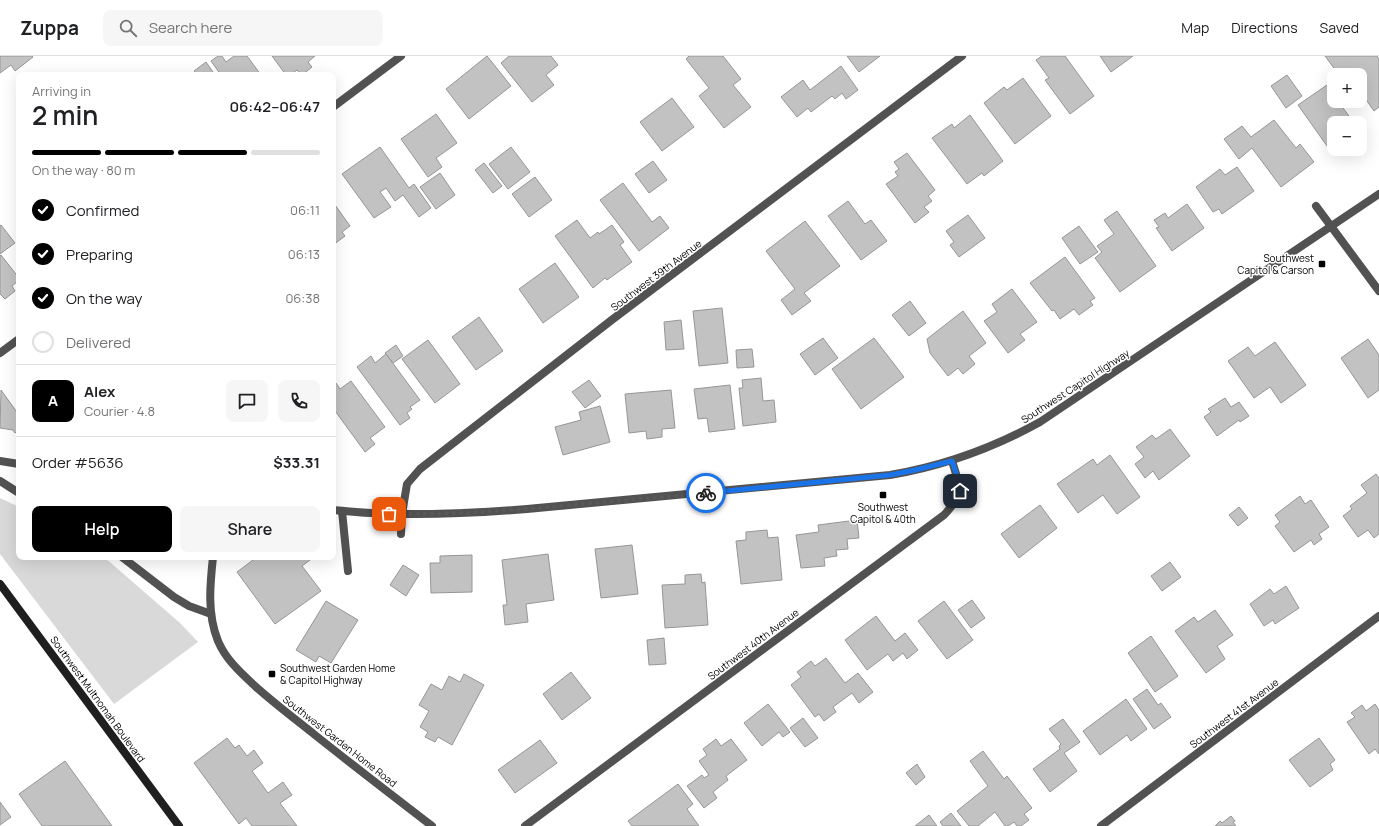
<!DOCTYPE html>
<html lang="en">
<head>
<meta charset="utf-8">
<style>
	:root { --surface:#fff; --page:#f6f6f6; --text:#202124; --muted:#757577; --line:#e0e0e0; --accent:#000 }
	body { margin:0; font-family:Manrope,sans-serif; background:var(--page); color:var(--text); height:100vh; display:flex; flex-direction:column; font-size:15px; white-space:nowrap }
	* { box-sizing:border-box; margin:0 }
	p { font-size:13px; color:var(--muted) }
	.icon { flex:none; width:22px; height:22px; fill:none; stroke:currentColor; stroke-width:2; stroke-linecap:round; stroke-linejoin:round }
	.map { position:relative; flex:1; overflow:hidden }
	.drawer { position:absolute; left:16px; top:16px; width:320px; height:488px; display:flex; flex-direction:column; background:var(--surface); border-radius:8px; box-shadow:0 4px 16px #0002 }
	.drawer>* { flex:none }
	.fabs { position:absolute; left:1327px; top:12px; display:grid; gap:8px }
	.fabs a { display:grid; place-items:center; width:40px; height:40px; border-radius:8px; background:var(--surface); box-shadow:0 4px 16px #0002; font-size:20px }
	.pin { position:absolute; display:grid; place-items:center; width:34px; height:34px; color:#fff; margin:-17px; border-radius:8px; box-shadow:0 2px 6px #0006 }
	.courier { position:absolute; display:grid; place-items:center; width:40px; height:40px; margin:-20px; border:3px solid #1a73e8; border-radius:50%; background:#fff; color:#222; box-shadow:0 1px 5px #0007 }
	.headline em { font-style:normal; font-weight:600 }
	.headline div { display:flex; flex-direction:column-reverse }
	.headline { display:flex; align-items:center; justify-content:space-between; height:68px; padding:0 16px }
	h1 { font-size:26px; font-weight:600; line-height:30px }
	.bar { display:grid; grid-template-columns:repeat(4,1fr); gap:6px 4px; align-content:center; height:48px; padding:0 16px }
	.bar i { height:5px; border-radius:3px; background:var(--line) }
	.bar .current { background:var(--accent) }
	.bar p { grid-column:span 4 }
	.line { display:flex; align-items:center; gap:10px; padding:0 16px; border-top:1px solid var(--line) }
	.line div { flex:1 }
	.round { display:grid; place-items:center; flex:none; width:42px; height:42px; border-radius:8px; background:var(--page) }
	ol { padding:0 16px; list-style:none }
	li { display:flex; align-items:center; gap:12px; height:44px }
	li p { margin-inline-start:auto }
	li .icon { padding:4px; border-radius:50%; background:var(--accent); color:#fff; stroke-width:4 }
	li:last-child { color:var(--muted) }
	li i { width:22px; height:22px; border:2px solid var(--line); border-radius:50% }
	.primary-button { display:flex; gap:8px; margin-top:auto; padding:8px 16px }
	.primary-button a { flex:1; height:46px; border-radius:8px; background:var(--accent); color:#fff; font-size:16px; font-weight:600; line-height:46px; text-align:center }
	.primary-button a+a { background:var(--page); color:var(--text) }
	header { display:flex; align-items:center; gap:24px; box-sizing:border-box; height:56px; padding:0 20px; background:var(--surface); border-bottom:1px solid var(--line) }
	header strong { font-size:19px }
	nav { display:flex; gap:22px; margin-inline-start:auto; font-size:14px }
	.search { width:280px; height:36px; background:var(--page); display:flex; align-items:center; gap:10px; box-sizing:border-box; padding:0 14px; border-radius:8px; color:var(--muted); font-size:15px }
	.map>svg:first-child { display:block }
</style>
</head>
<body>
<header>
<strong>Zuppa</strong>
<div class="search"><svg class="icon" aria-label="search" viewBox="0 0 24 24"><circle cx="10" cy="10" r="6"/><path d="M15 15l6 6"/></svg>Search here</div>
<nav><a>Map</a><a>Directions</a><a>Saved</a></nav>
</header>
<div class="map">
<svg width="1379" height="770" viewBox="0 0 1379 770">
	<rect width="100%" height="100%" fill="#fff"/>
	<!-- green -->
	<path fill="#d9d9d9" d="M0,442L19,451V501H104L180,567L198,586L114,648L0,498Z"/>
	<!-- building -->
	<g fill="#c2c2c2" stroke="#969696">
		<path d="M0,0H32L33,1L15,15L11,9L0,17Z"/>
		<path d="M218,0H222L226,6L234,0H247L261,19H221L211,5Z"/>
		<path d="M272,0H315L308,6L312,11L302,19L297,14L290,19H286Z"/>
		<path d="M487,0L511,30L469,63L446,33Z"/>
		<path d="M509,0H551L558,9L546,19L554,29L532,46L501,7Z"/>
		<path d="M689,0H723L741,23L733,29L751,51L724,72L699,40L709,32L686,3Z"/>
		<path d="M847,0H880L859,16Z"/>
		<path d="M1042,0H1065L1094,40L1070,58L1045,24L1049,22L1036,4Z"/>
		<path d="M1100,0H1133L1111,16Z"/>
		<path d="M1325,0H1377L1379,3V51L1374,55L1360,35V19H1349L1347,16L1342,19H1339Z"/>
		<path d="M206,6L215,19H197L194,15Z"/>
		<path d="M841,10L858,34L846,43L842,37L835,43L832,40L811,56L808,52L797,61L781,41L803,24L810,34Z"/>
		<path d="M1287,19L1302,40L1286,52L1271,30Z"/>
		<path d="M1023,22L1051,60L1015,88L984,47L1004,31L1007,34Z"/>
		<path d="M1327,29L1334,39V45H1338L1354,67H1334V93H1338L1332,97L1298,49Z"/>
		<path d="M672,42L694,71L662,95L640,66Z"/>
		<path d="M436,58L457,87L436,102L442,111L428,121L401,83Z"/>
		<path d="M970,59L1003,105L984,120L982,117L967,128L932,82L952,68L954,72Z"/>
		<path d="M1274,64L1296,92L1300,88L1314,106L1281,131L1252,92L1239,103L1224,83L1242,70L1251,81Z"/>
		<path d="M380,91L409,132L414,128L431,152L419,161L403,139L395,145L386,132L380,136L391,151L374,162L342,118Z"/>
		<path d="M511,91L530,116L508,133L489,108Z"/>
		<path d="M907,97L935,134L928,140L932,145L924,151L929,156L915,167L886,128L898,120L895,116L899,113L894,106Z"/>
		<path d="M653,105L667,124L649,137L635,118Z"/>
		<path d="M484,107L502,130L493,137L475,114Z"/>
		<path d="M1237,111L1254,135L1222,158L1219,153L1213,156L1196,131L1220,113L1225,119Z"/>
		<path d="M440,117L455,139L436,153L420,131Z"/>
		<path d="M535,121L552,144L529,161L512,138Z"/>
		<path d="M623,127L652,166L660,160L669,172L639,195L600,144Z"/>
		<path d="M848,145L865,168L871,164L887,185L861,204L828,160Z"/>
		<path d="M333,146L350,170L342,176L345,180L333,189Z"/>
		<path d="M1187,148L1204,172L1172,195L1156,172L1159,171L1154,164L1165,157L1168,162Z"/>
		<path d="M1117,155L1156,210L1120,236L1095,202L1102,196L1097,190L1114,178L1104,164Z"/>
		<path d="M968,159L985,182L959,201L950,189L954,186L946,175Z"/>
		<path d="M577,164L590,182L598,176L599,178L612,169L624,186L620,189L632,206L607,224L605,222L593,232L555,180Z"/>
		<path d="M805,165L840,210L804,237L811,245L792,259L781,244L795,233L766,195Z"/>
		<path d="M1,169L15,187L0,198V170Z"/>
		<path d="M1079,170L1098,196L1080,208L1062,182Z"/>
		<path d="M1,199L19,222V224L12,230L15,235L5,243L0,238V200Z"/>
		<path d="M1065,201L1095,242L1090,245L1093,249L1079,259L1074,253L1060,263L1054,254L1052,255L1030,227Z"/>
		<path d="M555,207L579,241L543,267L519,233Z"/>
		<path d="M1012,233L1037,266L1020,278L1025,284L1008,297L984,265L997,256L992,248Z"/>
		<path d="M910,245L926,267L909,280L892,259Z"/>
		<path d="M722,252L728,307L699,310L693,255Z"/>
		<path d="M963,255L986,287L969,300L975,308L963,318L958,312L948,320L930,297L927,283Z"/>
		<path d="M479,261L503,295L476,314L452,281Z"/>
		<path d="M681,264L684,293L666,294L664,266Z"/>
		<path d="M823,282L838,302L815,319L800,298Z"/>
		<path d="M874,282L904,321L861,353L832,313Z"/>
		<path d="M1368,283L1379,299V334L1368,342L1341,302Z"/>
		<path d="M428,284L460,328L435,347L402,303Z"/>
		<path d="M1275,286L1306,329L1281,347L1270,331L1254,342L1228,305L1248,291L1255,300Z"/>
		<path d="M396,289L403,300L393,307L385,297Z"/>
		<path d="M752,293L754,311L737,312L736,294Z"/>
		<path d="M386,298L420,344L410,351L412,353L407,357L410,362L400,369L357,311L371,300L375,307Z"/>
		<path d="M761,322L763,345L774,344L776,366L743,370L739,332H743L742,324Z"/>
		<path d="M589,324L601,340L585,352L572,336Z"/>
		<path d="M351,325L385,371L370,382L375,388L365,396L333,352V329L336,327L340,333Z"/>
		<path d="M730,329L735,373L709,376L707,362L698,363L694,333Z"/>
		<path d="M1,334L19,359V374L15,377L13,374L0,372Z"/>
		<path d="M671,334L675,372L662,373V381L647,383L646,375L629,377L625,338Z"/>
		<path d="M1225,342L1231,351L1239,346L1249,360L1240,366L1239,364L1217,380L1204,361L1211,356L1208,353Z"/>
		<path d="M600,350L610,386L563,399L555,371L581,364L579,356Z"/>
		<path d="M1170,373L1190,400L1159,424L1153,415L1145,422L1135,408L1144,401L1136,391L1152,379L1156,383Z"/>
		<path d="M1110,399L1140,441L1117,458L1103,439L1078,457L1057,428L1093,403L1097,409Z"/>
		<path d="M1376,418L1379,422V478L1374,482L1368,474L1358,481L1343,460L1352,453L1350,450L1367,437L1361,429Z"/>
		<path d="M1300,440L1305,448L1311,444L1329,471L1319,478L1322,483L1314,489L1311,484L1294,496L1275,470L1280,466L1275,459Z"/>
		<path d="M1040,449L1057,472L1019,502L1001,478Z"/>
		<path d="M1239,451L1248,462L1238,470L1229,459Z"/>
		<path d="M857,464L859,482L847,483L848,493L836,494L837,500L824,502L825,510L801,512L796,479L819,476L818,469Z"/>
		<path d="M767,474L768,482L778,481L782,524L741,528L736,485L746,484V476Z"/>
		<path d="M632,489L638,538L601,542L595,493Z"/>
		<path d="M548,498L554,544L526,548L528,566L505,569L503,549H507L502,504Z"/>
		<path d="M472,499V536L431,537L430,507H440V500Z"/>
		<path d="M257,501H314L302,510L321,535L275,568L237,516Z"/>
		<path d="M1170,506L1181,521L1162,535L1151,520Z"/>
		<path d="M403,509L419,519L406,540L390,529Z"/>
		<path d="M701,518L702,527L705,526L708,569L665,572L662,529L685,528V519Z"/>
		<path d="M1286,530L1299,552L1275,568L1273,564L1264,570L1250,548L1270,533L1274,538Z"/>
		<path d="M972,544L985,562L971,572L958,554Z"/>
		<path d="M326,545L358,564L331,607L319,600L316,606L296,594Z"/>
		<path d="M944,545L973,584L947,603L918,565Z"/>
		<path d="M1215,554L1233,579L1217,590L1225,603L1206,617L1175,575L1194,561L1198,566Z"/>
		<path d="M876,560L895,585L905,577L918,594L907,603L903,597L893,605L888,598L867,614L845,584Z"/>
		<path d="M1151,580L1178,620L1155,636L1128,597Z"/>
		<path d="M664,582L666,608L649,609L647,584Z"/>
		<path d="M826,602L845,627L858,617L873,636L859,647L852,637L833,651L836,656L824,665L819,658L815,661L791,629L801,621L797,616L811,605L815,610Z"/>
		<path d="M571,616L591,642L562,664L543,638Z"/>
		<path d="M464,618L484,629L452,689L438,681L435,686L425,681L428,676L420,671L429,655L419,649L431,628L442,634L449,620L460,626Z"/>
		<path d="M1147,633L1158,649L1161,647L1171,661L1154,673L1133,643Z"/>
		<path d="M1126,643L1147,673L1131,685L1127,679L1100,699L1083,675Z"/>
		<path d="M768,648L790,676L783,681L779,676L762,690L744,667Z"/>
		<path d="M1375,648L1379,654V698L1375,693L1369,698L1347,666L1355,661L1351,657L1362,649L1366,655Z"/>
		<path d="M803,662L818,682L805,691L790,672Z"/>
		<path d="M1063,663L1080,686L1064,697L1077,715L1050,736L1033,713L1060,693L1059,690L1061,688L1049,673Z"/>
		<path d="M227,682L235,692L239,689L247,700L254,694L263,707L252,715L268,737L283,726L292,739L280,747L297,770H252L246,762L239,768L194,707Z"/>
		<path d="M1319,682L1335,704L1330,708L1333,714L1310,731L1289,704Z"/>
		<path d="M716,683L721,690L731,683L747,704L726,720L728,724L713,736L717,742L704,752L687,730L702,719L704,722L709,719L699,705L707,699L703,693Z"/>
		<path d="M540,684L557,707L515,737L498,714Z"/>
		<path d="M983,695L1004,723L1007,720L1032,752L1024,758L1029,764L1021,770H1017L1014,766L1008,770H1005L995,756L978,770H969L957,755L988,730L970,705Z"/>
		<path d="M65,705L112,770H42L19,738Z"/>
		<path d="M917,708L925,721L916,729L906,717Z"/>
		<path d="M678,728L693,748L687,753L699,770H632L628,765Z"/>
		<path d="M0,746L11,761L0,769Z"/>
		<path d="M951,757L961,770H943L940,766Z"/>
		<path d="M929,759L937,770H915Z"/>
		<path d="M1231,760L1235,765L1233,766L1236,770H1215L1220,765L1222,767Z"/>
	</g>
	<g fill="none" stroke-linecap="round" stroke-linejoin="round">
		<!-- service -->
		<path stroke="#525252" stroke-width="8" d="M342,455L348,515"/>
		<!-- minor -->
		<g stroke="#525252" stroke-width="8">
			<path d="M333,51L401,0"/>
			<path d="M1316,150L1379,235"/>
			<path d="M0,297L19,283"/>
			<path d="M0,425L19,437"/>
			<path d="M401,478L402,458L407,428L420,413L613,263L962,0"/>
			<path d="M122,501L174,541L189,550L211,558"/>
			<path d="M1101,770L1379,560"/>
		</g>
		<!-- tertiary -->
		<g stroke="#525252" stroke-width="8">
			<path d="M0,405L19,408"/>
			<path d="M333,454C347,455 362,457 376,457C426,460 477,457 527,453L890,419C943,410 993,392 1040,366L1379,138"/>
			<path d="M213,501C210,529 207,558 218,585C226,604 241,617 256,631C275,648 295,663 315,679C354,710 393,740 432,770"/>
			<path d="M525,770L944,459C965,437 960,431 952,405"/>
		</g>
		<!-- secondary -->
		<path stroke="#1f1f1f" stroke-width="8" d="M0,528L179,770"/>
	</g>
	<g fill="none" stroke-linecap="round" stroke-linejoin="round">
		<!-- done -->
		<path stroke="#595959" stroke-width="4" stroke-dasharray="0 7.2" d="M389,458L470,457L527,453L706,437"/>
		<!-- route -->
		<path stroke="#1a73e8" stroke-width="5" d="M706,437L890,419L915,414L952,405L960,429V435"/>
	</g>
	<!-- markers -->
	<g fill="#000" stroke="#fff" stroke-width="1.5">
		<rect x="1318" y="204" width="8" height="8" rx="2"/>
		<rect x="879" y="435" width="8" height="8" rx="2"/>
		<rect x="268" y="614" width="8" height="8" rx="2"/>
	</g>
	<g text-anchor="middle" stroke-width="3" stroke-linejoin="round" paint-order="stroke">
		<!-- poi labels -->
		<g font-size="10" fill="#000" stroke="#fff" text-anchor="end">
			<text x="1314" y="206">Southwest<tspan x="1314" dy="12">Capitol &amp; Carson</tspan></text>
			<text x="883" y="455" text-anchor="middle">Southwest<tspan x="883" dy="12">Capitol &amp; 40th</tspan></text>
			<text x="280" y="616" text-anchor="start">Southwest Garden Home<tspan x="280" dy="12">&amp; Capitol Highway</tspan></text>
		</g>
		<!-- street labels -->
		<g font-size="10" fill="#000" stroke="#fff">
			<text transform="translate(656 219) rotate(-37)" y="4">Southwest 39th Avenue</text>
			<text transform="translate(1075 330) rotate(-33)" y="4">Southwest Capitol Highway</text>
			<text transform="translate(753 588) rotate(-37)" y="4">Southwest 40th Avenue</text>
			<text transform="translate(98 643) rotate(54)" y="4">Southwest Multnomah Boulevard</text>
			<text transform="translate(1234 657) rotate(-37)" y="4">Southwest 41st Avenue</text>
			<text transform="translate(340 685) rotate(38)" y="4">Southwest Garden Home Road</text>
		</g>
	</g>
</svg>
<div class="fabs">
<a>+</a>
<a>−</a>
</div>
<div class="pin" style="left:389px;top:458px;background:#ea580c"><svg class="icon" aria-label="bag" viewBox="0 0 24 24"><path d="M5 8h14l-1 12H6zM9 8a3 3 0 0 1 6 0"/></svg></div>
<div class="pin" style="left:960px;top:435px;background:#1f2937"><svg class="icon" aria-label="home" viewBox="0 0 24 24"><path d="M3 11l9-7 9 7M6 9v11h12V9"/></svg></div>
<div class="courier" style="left:706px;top:437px"><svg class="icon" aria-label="bike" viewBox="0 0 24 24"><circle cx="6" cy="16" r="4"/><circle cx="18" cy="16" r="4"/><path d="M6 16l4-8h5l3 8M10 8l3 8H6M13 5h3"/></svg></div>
<section class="drawer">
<div class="headline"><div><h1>2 min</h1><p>Arriving in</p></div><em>06:42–06:47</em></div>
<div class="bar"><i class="current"></i><i class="current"></i><i class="current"></i><i></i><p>On the way · 80 m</p></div>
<ol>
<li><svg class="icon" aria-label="check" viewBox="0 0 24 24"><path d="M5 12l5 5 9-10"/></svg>Confirmed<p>06:11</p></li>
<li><svg class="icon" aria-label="check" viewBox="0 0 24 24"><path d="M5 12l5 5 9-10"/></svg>Preparing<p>06:13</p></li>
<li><svg class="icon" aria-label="check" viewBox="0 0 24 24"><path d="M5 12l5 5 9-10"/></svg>On the way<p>06:38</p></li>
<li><i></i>Delivered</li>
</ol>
<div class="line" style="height:72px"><b class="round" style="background:var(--accent);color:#fff">A</b><div><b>Alex</b><p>Courier · 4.8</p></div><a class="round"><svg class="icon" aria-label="chat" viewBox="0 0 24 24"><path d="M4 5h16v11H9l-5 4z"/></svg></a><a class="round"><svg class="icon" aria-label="phone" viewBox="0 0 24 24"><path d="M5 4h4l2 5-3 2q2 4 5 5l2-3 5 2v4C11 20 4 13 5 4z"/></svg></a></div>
<div class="line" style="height:52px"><div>Order #5636</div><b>$33.31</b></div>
<div class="primary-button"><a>Help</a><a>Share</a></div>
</section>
</div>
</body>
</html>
